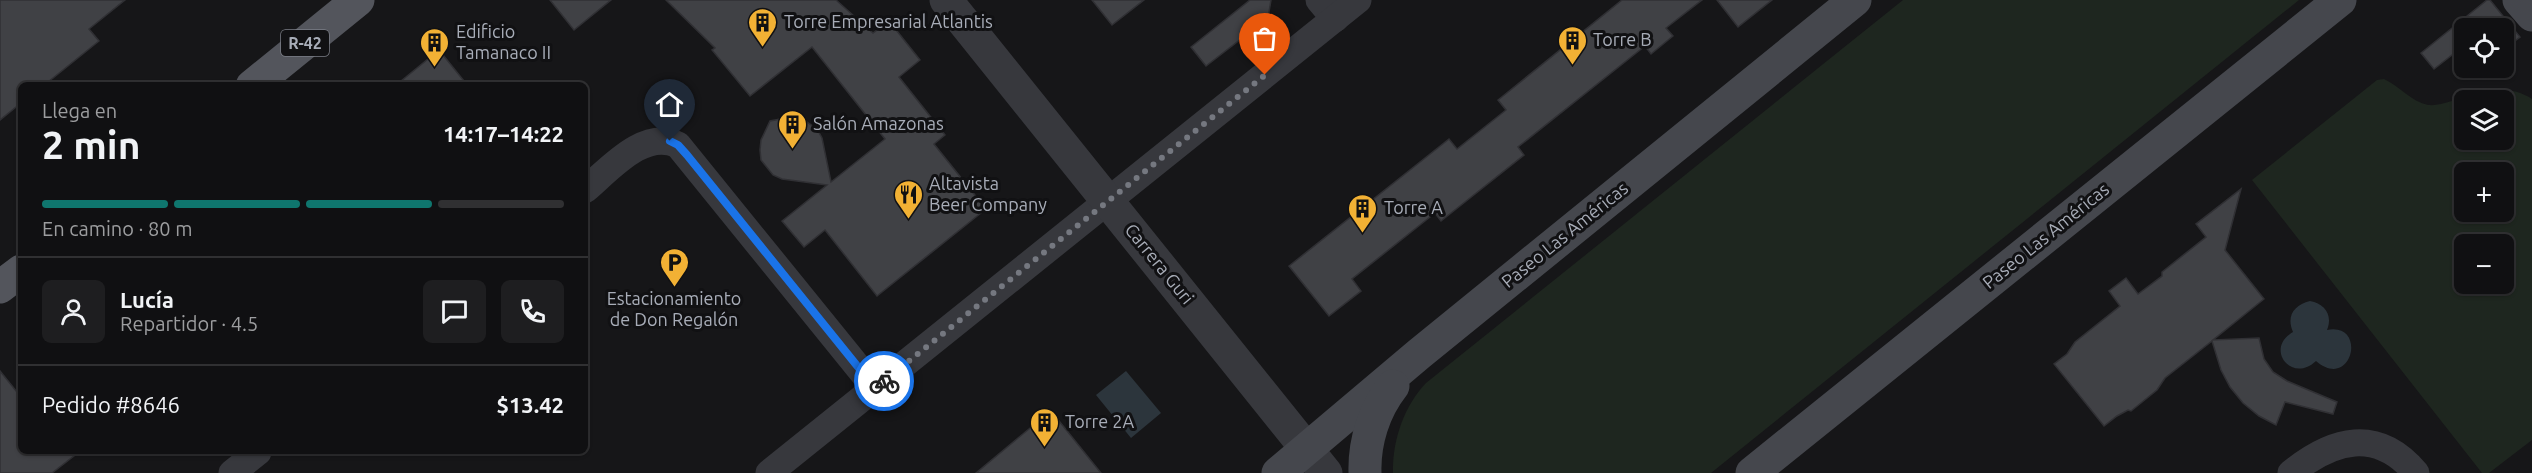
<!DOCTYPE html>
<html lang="es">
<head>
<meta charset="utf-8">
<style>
	:root { --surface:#101012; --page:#1e1e20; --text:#f1f3f6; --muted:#9c9d9f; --line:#303032; --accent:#0f766e }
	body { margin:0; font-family:Ubuntu,sans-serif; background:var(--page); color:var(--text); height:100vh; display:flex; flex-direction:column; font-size:22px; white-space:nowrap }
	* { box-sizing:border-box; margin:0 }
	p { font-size:20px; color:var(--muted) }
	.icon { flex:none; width:33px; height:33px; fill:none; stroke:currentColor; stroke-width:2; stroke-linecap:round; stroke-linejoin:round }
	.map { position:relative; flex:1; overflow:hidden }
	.sheet { position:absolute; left:18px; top:82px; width:570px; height:372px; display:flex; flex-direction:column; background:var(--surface); border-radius:9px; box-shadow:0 2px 4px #0004,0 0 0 2px var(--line) }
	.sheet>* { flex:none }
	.buttons { position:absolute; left:2454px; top:18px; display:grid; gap:12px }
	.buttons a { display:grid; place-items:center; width:60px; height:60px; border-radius:9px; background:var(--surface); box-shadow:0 2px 4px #0004,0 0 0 2px var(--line); font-size:30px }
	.pin { position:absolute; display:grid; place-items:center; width:51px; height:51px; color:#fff; margin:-62px -26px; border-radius:50% 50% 50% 0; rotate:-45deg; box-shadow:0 0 6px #0007 }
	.pin .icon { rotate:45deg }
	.courier { position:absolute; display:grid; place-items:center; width:60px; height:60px; margin:-30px; border:4px solid #1a73e8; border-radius:50%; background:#fff; color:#222; box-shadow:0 2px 8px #0007 }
	.overview em { font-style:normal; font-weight:700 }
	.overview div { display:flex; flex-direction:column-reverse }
	.overview { display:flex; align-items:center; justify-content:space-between; height:102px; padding:0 24px }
	h1 { font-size:39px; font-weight:700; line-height:45px }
	.bar { display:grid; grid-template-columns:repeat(4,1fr); gap:9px 6px; align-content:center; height:72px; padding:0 24px }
	.bar i { height:8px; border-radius:4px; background:var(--line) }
	.bar .active { background:var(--accent) }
	.bar p { grid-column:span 4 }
	.line { display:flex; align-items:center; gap:15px; padding:0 24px; border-top:2px solid var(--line) }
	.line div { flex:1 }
	.round { display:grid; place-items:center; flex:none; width:63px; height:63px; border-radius:9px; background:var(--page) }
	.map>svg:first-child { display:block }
</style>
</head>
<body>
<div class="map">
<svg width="2532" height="473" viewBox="0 0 2532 473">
	<rect width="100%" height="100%" fill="#161618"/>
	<!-- green -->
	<g fill="#1e261f" fill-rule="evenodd">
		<path d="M1903,0H2299L1711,473H1393C1392,441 1404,406 1426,383Z"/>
		<path d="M2384,79C2399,86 2412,102 2428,105C2438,106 2447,102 2456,100C2482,91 2507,83 2532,99V440L2489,473H2482L2252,180L2377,80ZM2464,100H2504V140H2464ZM2464,172H2504V212H2464ZM2464,244H2504V284H2464Z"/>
	</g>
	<!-- water -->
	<g fill="#2c353c">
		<path d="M2310,301C2325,304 2333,315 2327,330C2368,322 2352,392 2316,361C2292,384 2264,349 2293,332C2286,316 2294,305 2310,301Z"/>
		<path d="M1126,371L1161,413L1131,438L1096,395Z"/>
	</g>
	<!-- building -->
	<g fill="#404145" stroke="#303034" stroke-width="1.5">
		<path d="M0,0H125L89,29L99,41L43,86H21V103L0,120Z"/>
		<path d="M550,0H611L574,30Z"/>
		<path d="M666,0H836L873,33L889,21L920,60L899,77L945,135L934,144L986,209L877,296L825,230L804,247L782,221L827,185L782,179L773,175L761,160L760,150L761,140L770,121L791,117L801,118L817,129L822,138L831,182L885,139L812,47L750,96L712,50L715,48Z"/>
		<path d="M1092,0H1144L1112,25Z"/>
		<path d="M1250,0H1271L1268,18L1206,66L1191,47Z"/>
		<path d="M1622,0H1702L1666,28L1673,36L1651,54L1645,46L1518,147L1524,155L1441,221L1435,213L1352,279L1361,291L1329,316L1289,266L1449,139L1457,149L1506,110L1498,100Z"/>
		<path d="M1717,0H1772L1738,27Z"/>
		<path d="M2487,0H2490L2520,37L2504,49V28H2464V68H2481L2470,76L2452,55L2434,69L2421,53Z"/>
		<path d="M439,50L468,86H395Z"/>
		<path d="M2241,189L2225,250L2264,299L2213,340L2259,338L2264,359L2273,372L2287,381L2337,402L2333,414L2285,402L2276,425L2259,416L2243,403L2230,387L2221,370L2212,341L2165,378L2157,390L2131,411L2128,410L2117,416L2104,426L2054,364L2067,354L2075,342L2120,306L2109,291L2126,278L2138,294L2162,276V272L2206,237L2196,224Z"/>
		<path d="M0,371L21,397V452H79L52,473H0Z"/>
		<path d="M1051,411L1101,473H976L1018,438Z"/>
	</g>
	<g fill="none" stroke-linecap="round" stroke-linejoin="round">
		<!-- minor -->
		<g stroke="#37383d" stroke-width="27">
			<path d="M1319,0L1335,19"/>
			<path d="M585,190C609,170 644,128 678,145L875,388"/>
			<path d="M232,473L258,452"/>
			<path d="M769,473L1358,0"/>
			<path d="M2291,473C2333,439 2377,427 2416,473"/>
		</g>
		<!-- tertiary -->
		<path stroke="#37383d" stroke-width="33" d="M946,0L1326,473"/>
		<!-- secondary -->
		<g stroke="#45474d" stroke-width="33">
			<path d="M2519,0L2532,15"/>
			<path d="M1278,473L1419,354L1855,0"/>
			<path d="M1365,473C1364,442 1374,410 1393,386"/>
			<path d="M1752,473L2340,0"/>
		</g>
		<!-- primary -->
		<g stroke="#53555c" stroke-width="33">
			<path d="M252,86L358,0"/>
			<path d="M0,287L21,271"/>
		</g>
	</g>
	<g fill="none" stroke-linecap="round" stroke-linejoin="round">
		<!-- done -->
		<path stroke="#757880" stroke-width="6" stroke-dasharray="0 10.8" d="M884,381L1265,75"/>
		<!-- route -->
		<path stroke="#1a73e8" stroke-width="8" d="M670,141L678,145L687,155L875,388L884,381"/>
	</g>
	<!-- icons -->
	<defs>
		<symbol id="building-pin" viewBox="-11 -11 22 30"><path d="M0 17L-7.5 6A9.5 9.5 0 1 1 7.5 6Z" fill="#f2b134" stroke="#111113"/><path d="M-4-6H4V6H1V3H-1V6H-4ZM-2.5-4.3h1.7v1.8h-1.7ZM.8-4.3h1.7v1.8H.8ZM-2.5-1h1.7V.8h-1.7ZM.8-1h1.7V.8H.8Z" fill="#111"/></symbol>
		<symbol id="restaurant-pin" viewBox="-11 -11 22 30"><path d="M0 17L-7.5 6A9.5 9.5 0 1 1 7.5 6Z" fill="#f2b134" stroke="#111113"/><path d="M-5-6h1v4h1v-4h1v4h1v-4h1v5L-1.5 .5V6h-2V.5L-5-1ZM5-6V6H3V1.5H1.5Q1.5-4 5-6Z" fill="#111"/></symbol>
		<symbol id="parking-pin" viewBox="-11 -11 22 30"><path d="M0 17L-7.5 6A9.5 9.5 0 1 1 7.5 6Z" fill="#f2b134" stroke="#111113"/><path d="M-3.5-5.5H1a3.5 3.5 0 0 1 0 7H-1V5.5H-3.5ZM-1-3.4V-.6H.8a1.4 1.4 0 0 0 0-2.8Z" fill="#111"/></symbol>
	</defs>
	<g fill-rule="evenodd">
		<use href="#building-pin" x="746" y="6" width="33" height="45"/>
		<use href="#building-pin" x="1556" y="24" width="33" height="45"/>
		<use href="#building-pin" x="418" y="26" width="33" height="45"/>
		<use href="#building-pin" x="776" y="108" width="33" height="45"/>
		<use href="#restaurant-pin" x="892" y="178" width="33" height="45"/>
		<use href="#building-pin" x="1346" y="192" width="33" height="45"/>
		<use href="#parking-pin" x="658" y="246" width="33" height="45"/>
		<use href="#building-pin" x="1028" y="406" width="33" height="45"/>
	</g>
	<g text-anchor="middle" stroke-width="6" stroke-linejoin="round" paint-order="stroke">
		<!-- shield labels -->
		<rect fill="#111113" stroke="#7b7e86" stroke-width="1.5" x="281" y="30" width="48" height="26" rx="4.5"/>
		<g font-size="16" font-weight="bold" fill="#a8adb8">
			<text x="305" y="49">R-42</text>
		</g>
		<!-- poi labels -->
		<g font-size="18" fill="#a8adb8" stroke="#111113" text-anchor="start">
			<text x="784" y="28">Torre Empresarial Atlantis</text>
			<text x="456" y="38">Edificio<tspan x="456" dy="21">Tamanaco II</tspan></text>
			<text x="1593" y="46">Torre B</text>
			<text x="813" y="130">Salón Amazonas</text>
			<text x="929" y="190">Altavista<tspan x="929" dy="21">Beer Company</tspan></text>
			<text x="1384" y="214">Torre A</text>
			<text x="674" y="305" text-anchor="middle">Estacionamiento<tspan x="674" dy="21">de Don Regalón</tspan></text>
			<text x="1065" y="428">Torre 2A</text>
		</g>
		<!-- street labels -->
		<g font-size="18" fill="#a8adb8" stroke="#111113">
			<text transform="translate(1565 235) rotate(-39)" y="6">Paseo Las Américas</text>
			<text transform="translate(2046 236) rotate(-39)" y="6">Paseo Las Américas</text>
			<text transform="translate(1159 264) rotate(51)" y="6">Carrera Guri</text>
		</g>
	</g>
</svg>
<div class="buttons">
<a><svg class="icon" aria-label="locate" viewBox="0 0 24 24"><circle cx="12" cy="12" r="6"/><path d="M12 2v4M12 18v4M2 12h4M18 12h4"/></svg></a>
<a><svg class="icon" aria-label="layers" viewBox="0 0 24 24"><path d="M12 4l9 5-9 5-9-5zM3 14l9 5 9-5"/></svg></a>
<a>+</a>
<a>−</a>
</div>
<div class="pin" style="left:1265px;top:75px;background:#ea580c"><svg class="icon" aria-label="bag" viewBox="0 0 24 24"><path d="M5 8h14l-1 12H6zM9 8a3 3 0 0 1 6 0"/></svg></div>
<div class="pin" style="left:670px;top:141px;background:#1f2937"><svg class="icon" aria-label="home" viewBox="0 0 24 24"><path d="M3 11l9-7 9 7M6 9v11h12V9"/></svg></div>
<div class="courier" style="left:884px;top:381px"><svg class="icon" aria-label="bike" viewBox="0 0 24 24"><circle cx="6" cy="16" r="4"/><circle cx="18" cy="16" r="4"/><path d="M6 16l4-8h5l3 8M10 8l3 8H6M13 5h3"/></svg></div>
<section class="sheet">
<div class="overview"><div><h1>2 min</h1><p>Llega en</p></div><em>14:17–14:22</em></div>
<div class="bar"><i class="active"></i><i class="active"></i><i class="active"></i><i></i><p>En camino · 80 m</p></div>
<div class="line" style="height:108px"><a class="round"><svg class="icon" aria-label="person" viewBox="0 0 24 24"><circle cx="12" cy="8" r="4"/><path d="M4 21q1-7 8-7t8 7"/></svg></a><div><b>Lucía</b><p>Repartidor · 4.5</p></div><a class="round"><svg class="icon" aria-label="chat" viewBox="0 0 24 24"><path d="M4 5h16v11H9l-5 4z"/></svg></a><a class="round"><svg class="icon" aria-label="phone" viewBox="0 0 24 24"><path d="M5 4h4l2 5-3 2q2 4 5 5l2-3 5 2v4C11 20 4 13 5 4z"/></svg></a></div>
<div class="line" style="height:78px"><div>Pedido #8646</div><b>$13.42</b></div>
</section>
</div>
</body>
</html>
